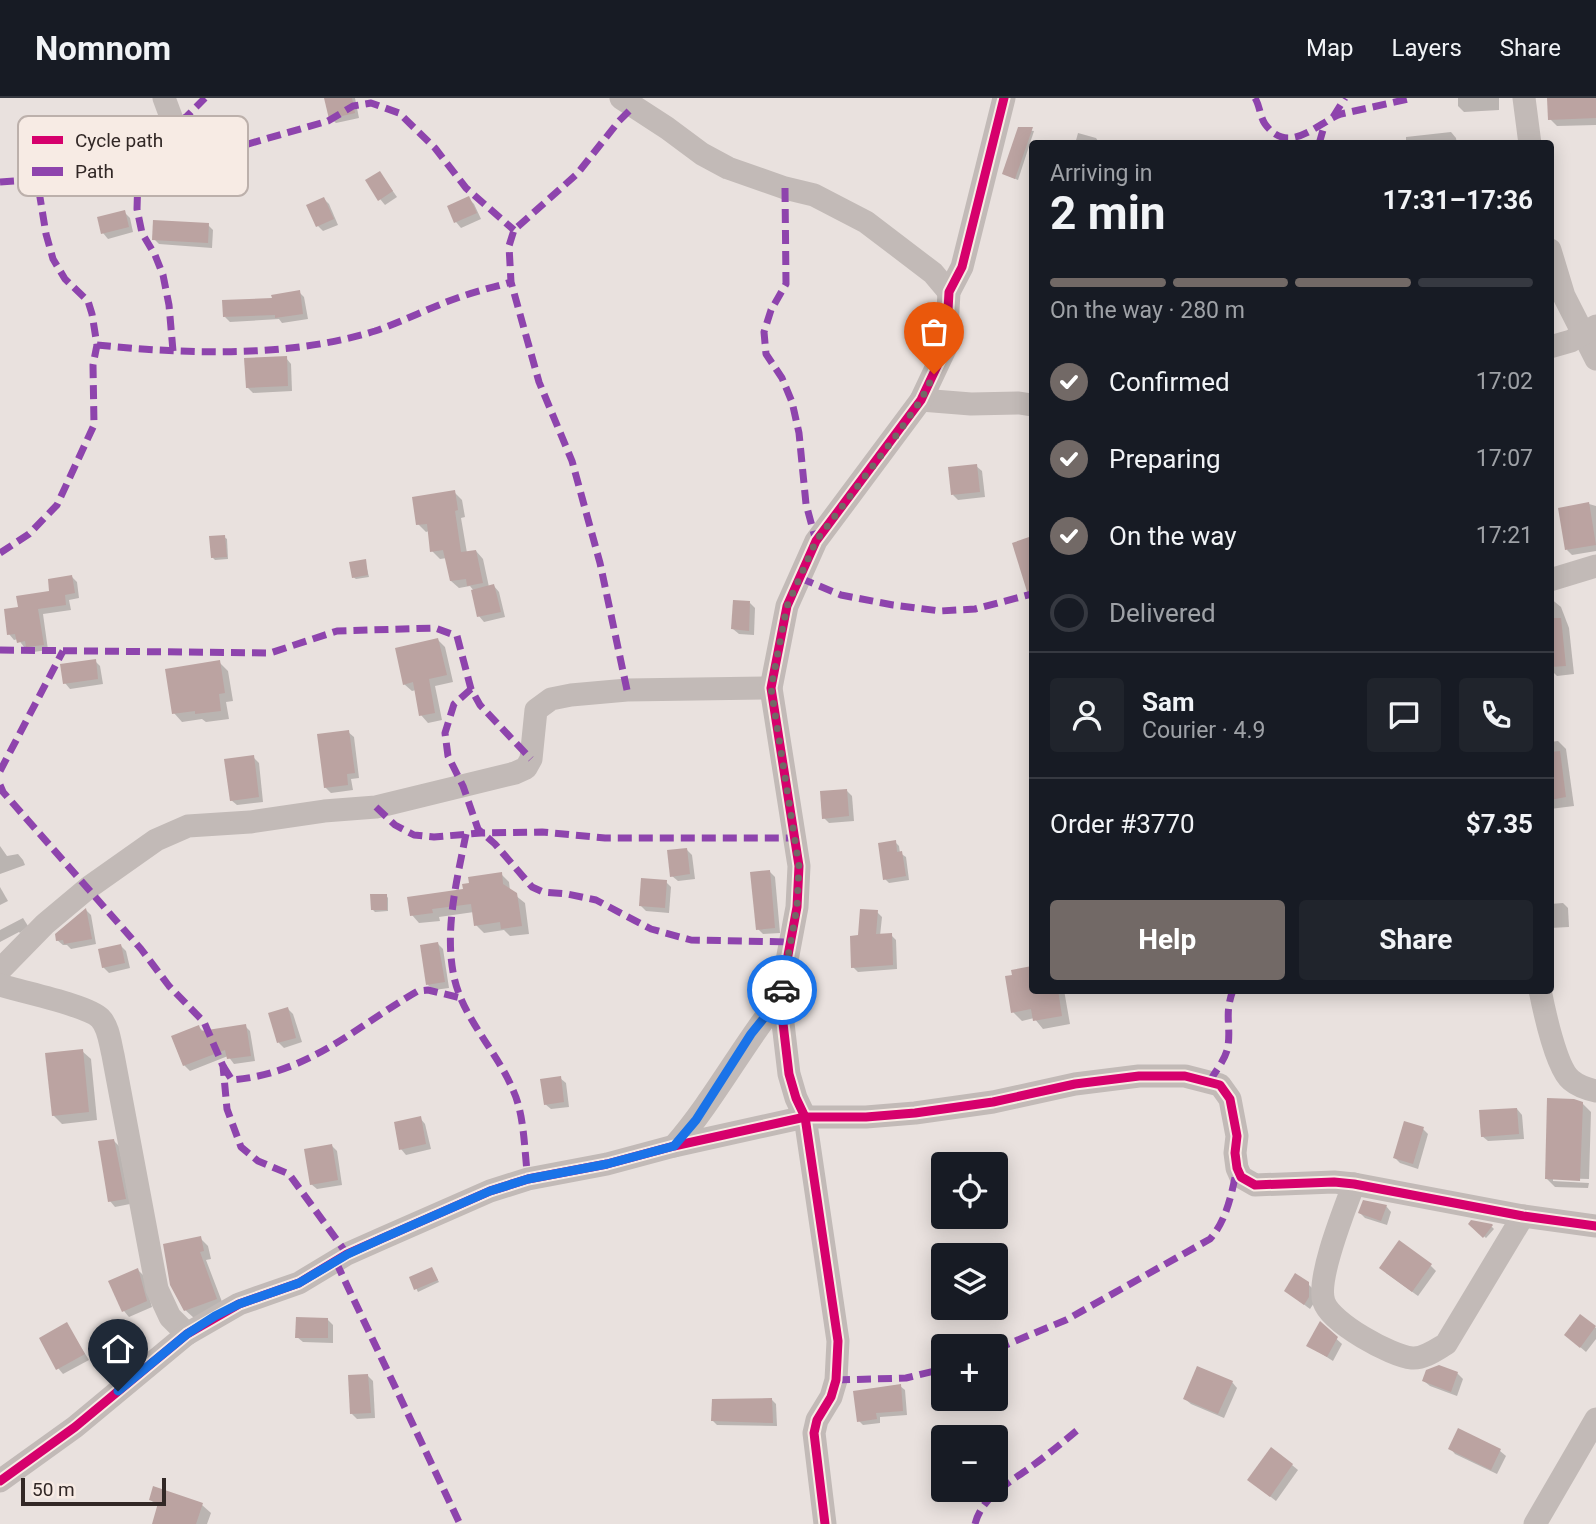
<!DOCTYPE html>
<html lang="en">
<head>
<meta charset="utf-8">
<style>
	:root { --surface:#171b24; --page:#20242c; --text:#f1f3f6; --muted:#9ea1a6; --line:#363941; --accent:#726966 }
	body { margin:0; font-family:Roboto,sans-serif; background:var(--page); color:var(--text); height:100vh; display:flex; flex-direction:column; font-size:26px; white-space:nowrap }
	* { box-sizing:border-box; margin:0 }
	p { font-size:23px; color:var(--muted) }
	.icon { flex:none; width:38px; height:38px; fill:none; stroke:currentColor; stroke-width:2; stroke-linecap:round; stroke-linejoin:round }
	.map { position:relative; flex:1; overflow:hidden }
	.drawer { position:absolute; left:1029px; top:42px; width:525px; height:854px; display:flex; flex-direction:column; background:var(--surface); border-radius:7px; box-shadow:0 4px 18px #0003 }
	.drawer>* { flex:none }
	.fabs { position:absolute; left:931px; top:1054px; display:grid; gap:14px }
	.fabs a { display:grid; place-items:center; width:77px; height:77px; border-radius:7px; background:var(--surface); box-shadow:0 4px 18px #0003; font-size:35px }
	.scale { position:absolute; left:21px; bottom:18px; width:145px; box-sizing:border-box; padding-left:7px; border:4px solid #322826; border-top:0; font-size:19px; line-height:24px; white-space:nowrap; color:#322826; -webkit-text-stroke:5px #f7ebe4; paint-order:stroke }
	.pin { position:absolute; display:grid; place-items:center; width:60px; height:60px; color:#fff; margin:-72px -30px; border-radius:50% 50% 50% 0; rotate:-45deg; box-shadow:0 0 7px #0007 }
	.pin .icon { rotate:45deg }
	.courier { position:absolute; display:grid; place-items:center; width:70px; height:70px; margin:-35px; border:5px solid #1a73e8; border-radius:50%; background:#fff; color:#222; box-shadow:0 2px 9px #0007 }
	.head em { font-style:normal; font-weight:700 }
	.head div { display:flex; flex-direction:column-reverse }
	.head { display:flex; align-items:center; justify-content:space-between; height:119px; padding:0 21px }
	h1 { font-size:46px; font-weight:700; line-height:52px }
	.bar { display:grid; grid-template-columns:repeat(4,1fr); gap:10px 7px; align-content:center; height:84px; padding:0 21px }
	.bar i { height:9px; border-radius:5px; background:var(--line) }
	.bar .on { background:var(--accent) }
	.bar p { grid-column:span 4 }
	.line { display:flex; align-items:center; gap:18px; padding:0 21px; border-top:2px solid var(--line) }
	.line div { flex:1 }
	.round { display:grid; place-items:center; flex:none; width:74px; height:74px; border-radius:7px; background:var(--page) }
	ol { padding:0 21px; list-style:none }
	li { display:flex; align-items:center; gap:21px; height:77px }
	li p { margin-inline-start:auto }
	li .icon { padding:7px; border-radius:50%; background:var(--accent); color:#fff; stroke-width:4 }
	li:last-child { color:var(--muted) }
	li i { width:38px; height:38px; border:4px solid var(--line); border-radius:50% }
	.cta { display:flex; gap:14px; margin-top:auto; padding:14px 21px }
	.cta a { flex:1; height:80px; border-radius:7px; background:var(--accent); color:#fff; font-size:28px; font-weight:700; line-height:80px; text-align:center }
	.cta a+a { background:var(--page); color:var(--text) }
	header { display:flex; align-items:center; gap:42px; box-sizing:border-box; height:98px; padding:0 35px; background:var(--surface); border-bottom:2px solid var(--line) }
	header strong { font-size:33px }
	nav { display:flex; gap:38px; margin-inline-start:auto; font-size:24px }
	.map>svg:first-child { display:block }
</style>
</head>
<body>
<header>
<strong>Nomnom</strong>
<nav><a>Map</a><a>Layers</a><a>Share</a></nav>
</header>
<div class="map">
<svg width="1596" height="1426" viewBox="0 0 1596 1426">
	<rect width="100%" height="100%" fill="#e9e1de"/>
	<!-- shadow -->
	<g fill="#0003">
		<path d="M326,0H355L359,20L336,25L330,20Z"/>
		<path d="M1458,0H1499V12L1464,14L1458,8Z"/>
		<path d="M1549,0H1596V27L1557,28L1550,21Z"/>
		<path d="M1019,31L1034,33L1018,82L1004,76Z"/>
		<path d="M1451,34L1456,40L1457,46H1406V39Z"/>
		<path d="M1078,35L1096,40L1100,46H1075Z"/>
		<path d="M380,75L397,99L385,107L380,101Z"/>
		<path d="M468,100L474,106L481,121L461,130L456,124Z"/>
		<path d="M324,101L329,106L338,127L323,133L318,128Z"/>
		<path d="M124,114L130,120L133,134L108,141L103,135Z"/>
		<path d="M208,127L213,132L212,150L159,146L154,141Z"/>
		<path d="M299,194L304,199L308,221L282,225L279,221L230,224L225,219Z"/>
		<path d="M286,260L291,266L292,293L253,295L247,289Z"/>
		<path d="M976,368L982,373L985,399L958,402L953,397Z"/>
		<path d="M454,394L462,402L465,419L461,420L467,455L476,453L483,461L489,489L494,488L499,494L505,519L484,524L479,518L474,493L470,488L459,490L451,483L447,460L440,461L432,453L429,433L426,434L418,426Z"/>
		<path d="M1589,406L1596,408V453L1572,457L1567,452Z"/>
		<path d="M224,439L227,441L228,461L215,462L213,460Z"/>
		<path d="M1032,440V497L1028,492L1014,446Z"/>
		<path d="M365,463L369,479L356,481L353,479Z"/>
		<path d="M72,479L77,484L79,500L69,502L71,512L43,516L48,552L33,554L28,549H24L18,541L14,542L9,536L20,510L51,495Z"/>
		<path d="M1550,500L1561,509L1569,530L1574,576L1557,578L1550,571Z"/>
		<path d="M750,505L755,510L754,537L739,536L733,531Z"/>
		<path d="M438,542L445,549L453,584L435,588L442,622L428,625L421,617L416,592L412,593L404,586Z"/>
		<path d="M95,563L100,568L103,586L70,591L65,585Z"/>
		<path d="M219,564L228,573L233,603L226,604L229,621L206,624L202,621L182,624L174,615Z"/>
		<path d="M348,634L354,639L359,680L351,681L353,692L331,695L325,689Z"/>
		<path d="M1558,643L1566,651L1574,708L1550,711V644Z"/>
		<path d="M253,659L259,665L263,704L237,707L231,702Z"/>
		<path d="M846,692L852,698L854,723L829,725L824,720Z"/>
		<path d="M895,744L899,748L900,755L906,759L909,782L889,785L885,781Z"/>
		<path d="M0,748L7,758L18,756L23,762L25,767L0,776Z"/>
		<path d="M686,751L692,757L695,781L678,783L672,778Z"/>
		<path d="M769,773L775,779L780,835L763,836L758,831Z"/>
		<path d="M501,776L509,784L510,793L525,805L529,836L510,838L504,832L484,835L476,827L474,814L439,819L440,823L419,825L412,817Z"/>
		<path d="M666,784L671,789L669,815L646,813L641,808Z"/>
		<path d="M0,789L8,803L0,807Z"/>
		<path d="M386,797L388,800V813L375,814L372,811Z"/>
		<path d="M1563,805L1568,810L1569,829L1550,830V806Z"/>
		<path d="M86,812L91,817L96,846L71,851L67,847H63L57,842Z"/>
		<path d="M877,814L882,819L880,838L891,837L896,842L897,871L858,874L853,869L860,839Z"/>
		<path d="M23,820L28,828L20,835L19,834L0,844V832Z"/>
		<path d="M438,846L443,851L449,890L434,892L428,887Z"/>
		<path d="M121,848L126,853L130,870L109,875L103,869Z"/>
		<path d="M1032,870V892H1064L1070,926L1043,931L1034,920L1022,923L1013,914V873Z"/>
		<path d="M288,911L293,916L302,944L284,950L279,945L270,917Z"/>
		<path d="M245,928L250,933L255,963L234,966L228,958L190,973L184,967L199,929L204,934Z"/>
		<path d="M82,953L91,961L97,1022L62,1026L53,1017Z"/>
		<path d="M560,980L566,985L569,1009L551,1011L545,1006Z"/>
		<path d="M1582,1005L1591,1014L1589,1081L1553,1080V1083L1589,1085L1588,1090L1555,1089L1547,1081Z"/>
		<path d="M1517,1011L1522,1017L1524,1041L1488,1043L1482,1038Z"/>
		<path d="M420,1020L425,1026L431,1051L406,1057L401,1051Z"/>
		<path d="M1423,1031L1428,1036L1418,1071L1400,1065L1395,1060Z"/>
		<path d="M114,1043L119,1048L130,1106L115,1109L110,1103Z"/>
		<path d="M332,1048L337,1053L342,1087L317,1091L311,1086Z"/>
		<path d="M1386,1108L1391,1114L1387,1127L1365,1120L1360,1115Z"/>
		<path d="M1472,1124L1492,1129L1494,1131L1486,1140L1470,1126Z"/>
		<path d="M200,1140L208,1148L211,1161L206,1162L224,1209L194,1220L183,1210Z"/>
		<path d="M1431,1168L1436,1173L1418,1198L1386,1175Z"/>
		<path d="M432,1171L439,1184L418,1194L411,1180Z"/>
		<path d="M138,1172L143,1177L152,1209L129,1219L124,1213L110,1184Z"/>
		<path d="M1308,1186L1314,1192V1205L1310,1211L1286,1193Z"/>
		<path d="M1580,1218L1596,1230V1241L1586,1254L1572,1242Z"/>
		<path d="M328,1222L333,1227V1245L303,1244L297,1239Z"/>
		<path d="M1320,1226L1342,1246L1333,1263L1308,1247Z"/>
		<path d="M67,1227L89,1262L63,1276L58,1270Z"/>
		<path d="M1457,1275L1463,1281L1457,1298L1430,1288L1424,1283Z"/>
		<path d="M368,1278L373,1283L375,1320L357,1321L352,1316Z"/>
		<path d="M1232,1284L1237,1290L1224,1320L1191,1306L1185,1301Z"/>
		<path d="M900,1288L905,1292L907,1317L880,1319V1325L863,1327L859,1323Z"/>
		<path d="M771,1301L776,1306L777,1328L717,1327L713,1323Z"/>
		<path d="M1459,1332L1500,1353L1506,1358L1497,1376L1455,1356L1450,1350Z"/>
		<path d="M1292,1367L1298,1372L1276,1403L1249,1382Z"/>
		<path d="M151,1402L202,1407L211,1415L207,1426H153L159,1410Z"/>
	</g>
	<!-- building -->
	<g fill="#bba3a1">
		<path d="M324,0H352L355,15L329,21Z"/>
		<path d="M1547,0H1596V20L1548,22Z"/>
		<path d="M1018,29H1033L1015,81L1002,76Z"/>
		<path d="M380,73L393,93L378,103L365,82Z"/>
		<path d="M469,98L477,115L454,125L447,108Z"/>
		<path d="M324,99L334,121L316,129L306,107Z"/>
		<path d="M125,112L129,129L101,136L97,119Z"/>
		<path d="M153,122L209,125L208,145L152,142Z"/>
		<path d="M300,192L303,216L275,220V217L223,219L222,202L272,200L271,197Z"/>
		<path d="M287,258L288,288L246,290L244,260Z"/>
		<path d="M977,366L980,394L951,397L948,369Z"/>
		<path d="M455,392L458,412L455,413L461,454L476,452L483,485L467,488L466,481L450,483L443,452L430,454L427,426L416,427L412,399Z"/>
		<path d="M1589,404L1596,447L1565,452L1558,410Z"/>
		<path d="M225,437L227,459L211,460L209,438Z"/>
		<path d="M1032,438V499L1029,500L1012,445Z"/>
		<path d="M366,461L368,477L352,480L349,464Z"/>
		<path d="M72,477L75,495L65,497L66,507L38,511L44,547L26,549L25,543L17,545L15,536L7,537L4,511L18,509L16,498L49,493L48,481Z"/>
		<path d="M494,486L501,514L477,519L471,492Z"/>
		<path d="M733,502L750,503L749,533L731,531Z"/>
		<path d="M1550,520H1561L1566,568L1550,569Z"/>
		<path d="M438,540L447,577L429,581L435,615L419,618L413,584L403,587L395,550Z"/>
		<path d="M96,561L98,581L63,586L60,566Z"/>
		<path d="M220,562L225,595L219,596L221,613L195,616V613L172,616L165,571Z"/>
		<path d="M349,632L355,675L347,676L348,687L324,690L317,636Z"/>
		<path d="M1560,653L1566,699L1550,702V654Z"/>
		<path d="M254,657L259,699L230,703L224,661Z"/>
		<path d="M847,691L849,718L822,721L820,693Z"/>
		<path d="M896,742L897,754L902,753L906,778L883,782L878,745Z"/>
		<path d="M687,750L690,776L670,779L667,752Z"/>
		<path d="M770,772L775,830L756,832L750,774Z"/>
		<path d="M502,774L503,786L517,795L522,828L501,831L500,824L474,828L471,806L432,811L433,815L410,818L407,799L463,791L462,786L469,785L468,779Z"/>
		<path d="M641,780L667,782L665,810L639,808Z"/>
		<path d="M370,796H387V812H371Z"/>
		<path d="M86,810L92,841L64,846L63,842L56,843L55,836Z"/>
		<path d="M860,811L878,812L876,836L892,835L893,867L851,870L850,838L858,837Z"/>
		<path d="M438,844L445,884L426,887L420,847Z"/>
		<path d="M121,846L125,865L102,870L98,851Z"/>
		<path d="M1032,868V892H1058L1062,918L1033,923L1031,911L1011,915L1005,878L1012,877L1011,872Z"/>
		<path d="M288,909L296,940L277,945L268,915Z"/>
		<path d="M246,926L251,958L227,961L225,952L183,968L171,938L199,927L201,933Z"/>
		<path d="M83,951L89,1014L52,1018L45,955Z"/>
		<path d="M561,978L564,1004L544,1007L540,981Z"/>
		<path d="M1547,1000L1574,1001L1583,1004L1580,1083L1545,1081Z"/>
		<path d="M1517,1010L1519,1036L1481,1039L1479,1012Z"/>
		<path d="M421,1018L426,1046L399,1052L394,1024Z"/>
		<path d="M1404,1023L1424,1029L1413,1066L1393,1060Z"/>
		<path d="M114,1041L126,1101L108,1104L98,1043Z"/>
		<path d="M332,1046L338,1082L310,1087L304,1051Z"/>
		<path d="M1363,1102L1387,1107L1381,1123L1358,1115Z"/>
		<path d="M1471,1122L1492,1126L1493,1127L1483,1140L1468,1126Z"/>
		<path d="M201,1138L204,1153L200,1154L217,1201L184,1213L170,1187L163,1146Z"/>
		<path d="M1399,1142L1432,1166L1412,1194L1379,1170Z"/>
		<path d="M432,1169L438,1182L414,1192L409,1179Z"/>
		<path d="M138,1170L147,1203L122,1214L108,1183Z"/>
		<path d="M1295,1175L1309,1184V1199L1304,1207L1284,1193Z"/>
		<path d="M1580,1216L1596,1228L1580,1250L1564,1237Z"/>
		<path d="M296,1219L328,1220V1240H295Z"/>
		<path d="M1320,1223L1338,1239L1327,1259L1306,1248Z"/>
		<path d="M67,1224L85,1256L56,1272L39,1240Z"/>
		<path d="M1439,1267L1458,1274L1451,1294L1422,1283L1426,1272Z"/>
		<path d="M1197,1268L1233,1283L1218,1316L1183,1301Z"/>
		<path d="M368,1276L371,1315L350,1316L348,1277Z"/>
		<path d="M901,1286L903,1313L876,1315L877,1321L857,1324L853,1293Z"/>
		<path d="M772,1300L773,1325L711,1323L712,1301Z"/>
		<path d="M1458,1330L1501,1351L1491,1372L1448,1351Z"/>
		<path d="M1271,1349L1293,1366L1270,1399L1247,1382Z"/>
		<path d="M153,1388L203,1405L196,1426H152L158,1405L149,1402Z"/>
	</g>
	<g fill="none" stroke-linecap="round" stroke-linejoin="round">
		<!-- street -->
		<g stroke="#c2bab7" stroke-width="23">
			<path d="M164,0L174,27L182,65"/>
			<path d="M621,0L667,30L702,56L728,70L785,90L814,97L866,124L933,175L949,194"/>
			<path d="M1524,0L1530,46"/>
			<path d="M1550,152L1564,198L1596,261"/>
			<path d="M1550,249L1571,243L1596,228"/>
			<path d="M921,302L971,306L1019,305L1032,307"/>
			<path d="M1550,482L1596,468"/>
			<path d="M0,872L45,826L88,790L156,742L188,728L250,724L324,713L376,709L515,675L526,670L531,661L536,612L551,601L571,597L627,592L771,590"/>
			<path d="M0,887C21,894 87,907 100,920C109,929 110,945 113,957L157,1191L170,1219L187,1236"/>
			<path d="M1540,892C1544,912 1556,970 1571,982C1578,988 1587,991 1596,993"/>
			<path d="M674,1048C714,1002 742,948 780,900"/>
			<path d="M1354,1086C1345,1110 1316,1181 1324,1204C1331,1225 1391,1258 1412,1260C1424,1261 1436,1252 1446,1246L1523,1118"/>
			<path d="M0,1383L75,1329L187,1236L239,1206L299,1185L347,1156L383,1140L490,1093L528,1081L607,1066L674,1048L805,1019H866L915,1015L993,1004L1075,986L1139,978H1185L1220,987L1230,1001L1237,1038L1235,1055L1237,1070L1241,1079L1255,1087L1334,1084L1354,1086L1523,1118L1596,1128"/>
			<path d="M825,1426L814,1335L817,1322L831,1299L836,1282L838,1243L805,1019L796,1000L789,976L780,900L797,809L799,768L771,590L787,508L816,443L921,302L946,249L949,194L962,169L1004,0"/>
			<path d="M1535,1426L1596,1321"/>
		</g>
		<!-- quiet -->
		<g stroke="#8e44ad" stroke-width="7" stroke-dasharray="14 7" stroke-linecap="butt">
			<path d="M1255,0C1260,8 1260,19 1265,26C1289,59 1318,24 1341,16L1413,0"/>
			<path d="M1333,19L1345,0"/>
			<path d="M1319,46L1325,25"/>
			<path d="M0,84L94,78L131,79L155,75L182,65L328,23L353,8L371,5L399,15L435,50L466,90L514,132"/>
			<path d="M785,90L786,186L771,212L764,234L766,256L782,280L792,304L799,335L806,406L816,443"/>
			<path d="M97,247C185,256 289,260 375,233C404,223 431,209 460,199C477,193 494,189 511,184"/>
			<path d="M173,253L169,207L163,177L155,157L142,135L137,111L138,78L166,33L187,18L205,0"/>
			<path d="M0,455L29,436L57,407L94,327L93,267L97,247L92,216L88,203L65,181L53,161L46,136L37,81"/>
			<path d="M800,480L841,497L893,507L940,513L975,511L1032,496"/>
			<path d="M0,552L270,555L337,533L435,530L457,538L471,591L480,607L531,661"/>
			<path d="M471,591L454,606L445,635L448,658L463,688L478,731L495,746L532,789L543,794L567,796L596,802L651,831L691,842L790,844"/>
			<path d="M627,592L600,465L572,363L539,284L511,184L509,148L514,132L577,76L619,23L633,9"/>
			<path d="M0,673L63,553"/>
			<path d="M0,687L3,694L141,851L169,888L204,924L223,968L227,1011L241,1049L258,1063L289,1076L347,1156"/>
			<path d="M376,709L395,727L414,737L434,739L481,735L542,734L605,740H794"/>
			<path d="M466,736C457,782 444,832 454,879C463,921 497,953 513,992C525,1018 524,1053 528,1081"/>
			<path d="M223,968L232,982C310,975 355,929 418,893L428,892L461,900"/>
			<path d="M1210,983C1216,972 1226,961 1228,948C1231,926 1224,917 1233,892"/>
			<path d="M336,1164L460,1426"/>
			<path d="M996,1251L1066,1222L1210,1141C1227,1122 1232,1094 1237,1070"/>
			<path d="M836,1282L906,1280L943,1271"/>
			<path d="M975,1426C982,1398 1011,1384 1032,1368C1049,1356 1064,1343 1080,1330"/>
		</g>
		<defs>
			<g id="cycleway">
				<path d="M0,1383L75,1329L187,1236L239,1206L299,1185L347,1156L383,1140L490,1093L528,1081L607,1066L674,1048L805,1019H866L915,1015L993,1004L1075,986L1139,978H1185L1220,987L1230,1001L1237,1038L1235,1055L1237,1070L1241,1079L1255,1087L1334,1084L1354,1086L1523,1118L1596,1128"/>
				<path d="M825,1426L814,1335L817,1322L831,1299L836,1282L838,1243L805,1019L796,1000L789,976L780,900L797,809L799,768L771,590L787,508L816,443L921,302L946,249L949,194L962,169L1004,0"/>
			</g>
		</defs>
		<!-- cycleway casing -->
		<use href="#cycleway" stroke="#f7ebe4" stroke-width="13"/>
		<!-- cycleway -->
		<use href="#cycleway" stroke="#d6006c" stroke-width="9"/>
	</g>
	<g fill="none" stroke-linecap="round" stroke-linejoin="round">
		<!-- done -->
		<path stroke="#726966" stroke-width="7" stroke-dasharray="0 12.6" d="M782,892L797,809L799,768L771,590L787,508L816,443L898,335L921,302L934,276"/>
		<!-- route -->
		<path stroke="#1a73e8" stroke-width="9" d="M118,1293L187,1236L215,1218L239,1206L299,1185L348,1156L383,1140L490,1093L528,1081L607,1066L674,1048L696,1022L751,936L780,900L782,892"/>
	</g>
	<!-- legend -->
	<rect x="18" y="18" width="230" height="80" rx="10" fill="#f7ebe4" stroke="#bcb0ab" stroke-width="2"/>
	<rect x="32" y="38" width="31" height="8" fill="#d6006c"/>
	<rect x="32" y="69" width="31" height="9" fill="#8e44ad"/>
	<g font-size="19" fill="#322826">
		<text x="75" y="49">Cycle path</text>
		<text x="75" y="80">Path</text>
	</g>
</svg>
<div class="fabs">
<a><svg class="icon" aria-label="locate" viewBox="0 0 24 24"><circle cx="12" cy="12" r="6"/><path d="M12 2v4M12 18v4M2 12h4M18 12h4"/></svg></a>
<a><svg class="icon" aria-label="layers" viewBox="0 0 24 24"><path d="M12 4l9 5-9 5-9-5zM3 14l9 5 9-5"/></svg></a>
<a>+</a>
<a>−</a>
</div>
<div class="scale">50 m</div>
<div class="pin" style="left:934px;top:276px;background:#ea580c"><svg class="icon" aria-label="bag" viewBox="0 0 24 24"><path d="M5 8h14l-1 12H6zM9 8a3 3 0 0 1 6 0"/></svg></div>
<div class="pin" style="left:118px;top:1293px;background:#1f2937"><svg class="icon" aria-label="home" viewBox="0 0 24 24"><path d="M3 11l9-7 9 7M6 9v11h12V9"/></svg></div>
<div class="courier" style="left:782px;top:892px"><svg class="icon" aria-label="car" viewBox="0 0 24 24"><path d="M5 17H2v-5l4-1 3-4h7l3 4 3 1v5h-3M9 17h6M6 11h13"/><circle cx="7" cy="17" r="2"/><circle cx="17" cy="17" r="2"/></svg></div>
<section class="drawer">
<div class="head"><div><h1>2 min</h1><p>Arriving in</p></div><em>17:31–17:36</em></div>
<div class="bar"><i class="on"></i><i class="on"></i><i class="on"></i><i></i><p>On the way · 280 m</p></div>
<ol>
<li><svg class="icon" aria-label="check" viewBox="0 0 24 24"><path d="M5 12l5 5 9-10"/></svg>Confirmed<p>17:02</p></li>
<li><svg class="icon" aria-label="check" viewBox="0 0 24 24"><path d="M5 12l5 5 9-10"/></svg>Preparing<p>17:07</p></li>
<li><svg class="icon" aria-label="check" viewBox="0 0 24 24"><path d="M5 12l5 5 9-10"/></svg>On the way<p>17:21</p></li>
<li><i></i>Delivered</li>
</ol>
<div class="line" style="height:126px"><a class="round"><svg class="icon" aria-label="person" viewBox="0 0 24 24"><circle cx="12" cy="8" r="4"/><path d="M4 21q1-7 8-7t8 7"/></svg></a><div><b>Sam</b><p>Courier · 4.9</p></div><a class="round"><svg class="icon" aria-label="chat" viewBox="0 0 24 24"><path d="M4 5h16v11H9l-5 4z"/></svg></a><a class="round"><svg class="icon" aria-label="phone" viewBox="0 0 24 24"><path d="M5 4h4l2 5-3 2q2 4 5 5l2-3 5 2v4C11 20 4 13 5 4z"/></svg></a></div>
<div class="line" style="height:91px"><div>Order #3770</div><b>$7.35</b></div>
<div class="cta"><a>Help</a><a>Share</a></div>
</section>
</div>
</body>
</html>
